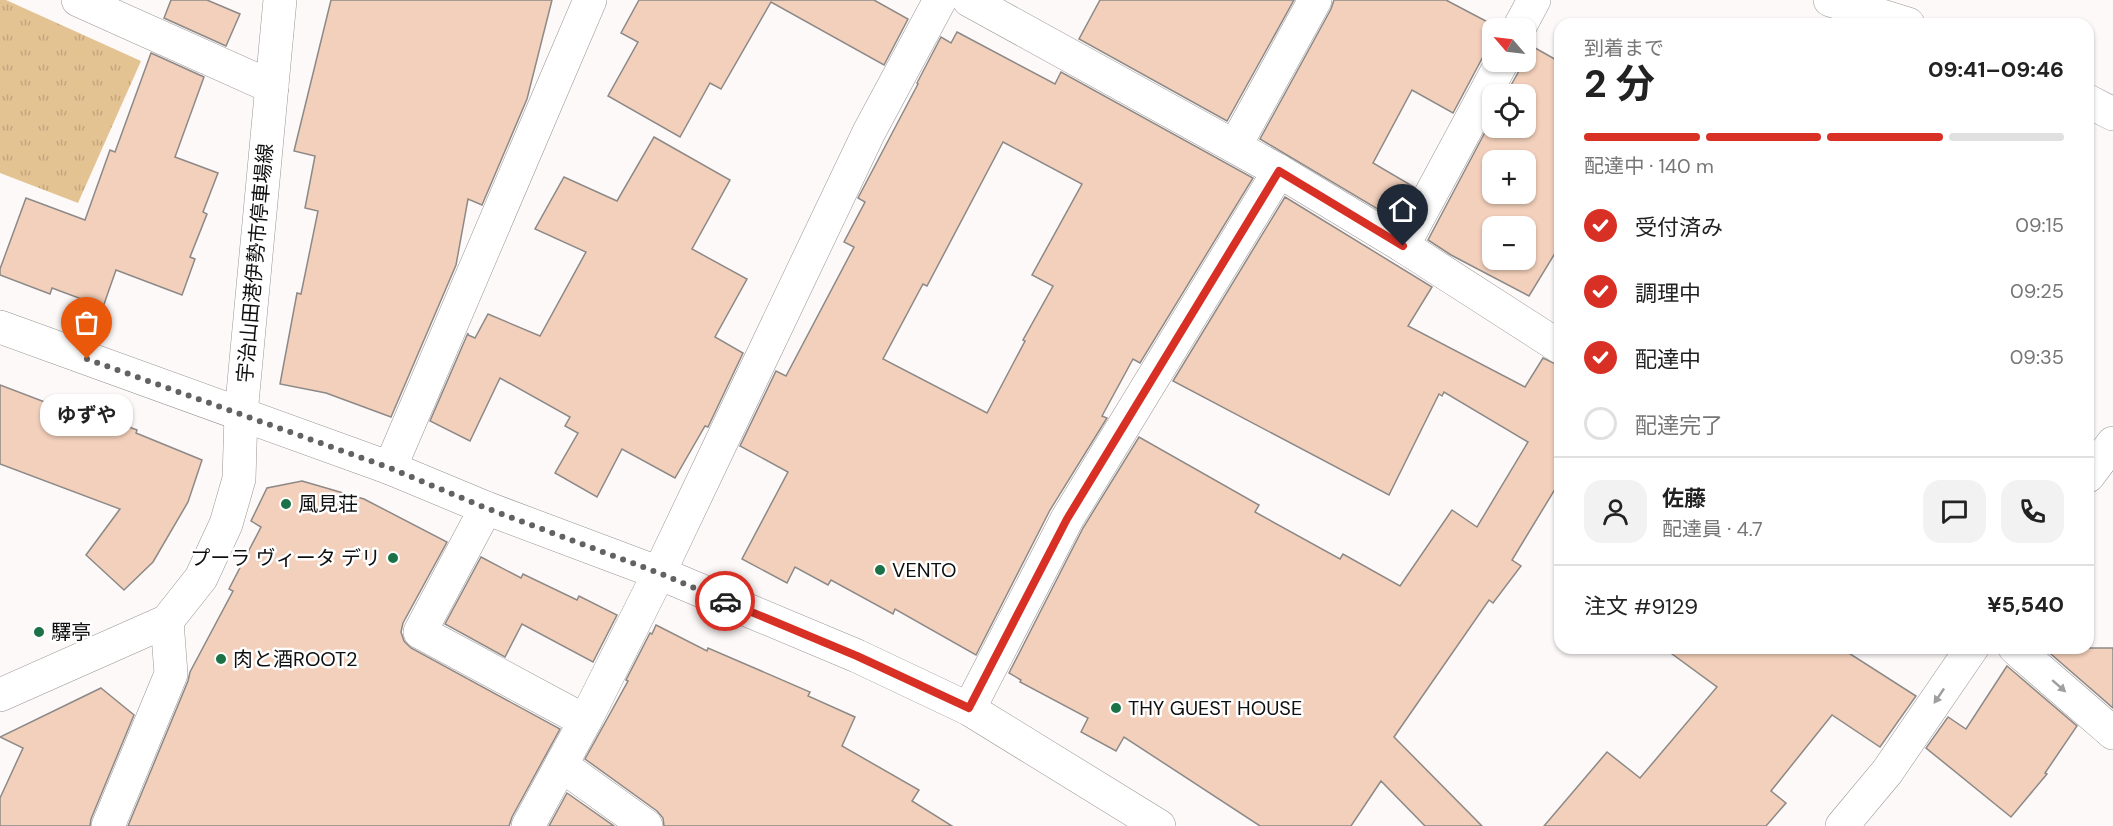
<!DOCTYPE html>
<html lang="ja">
<head>
<meta charset="utf-8">
<style>
	:root { --surface:#fff; --page:#f2f2f2; --text:#222; --muted:#767676; --line:#e0e0e0; --accent:#d93025 }
	body { margin:0; font-family:"DM Sans","Noto Sans JP",sans-serif; background:var(--page); color:var(--text); height:100vh; display:flex; flex-direction:column; font-size:22px; white-space:nowrap }
	* { box-sizing:border-box; margin:0 }
	p { font-size:20px; color:var(--muted) }
	.icon { flex:none; width:33px; height:33px; fill:none; stroke:currentColor; stroke-width:2; stroke-linecap:round; stroke-linejoin:round }
	.map { position:relative; flex:1; overflow:hidden }
	.details { position:absolute; left:1554px; top:18px; width:540px; height:636px; display:flex; flex-direction:column; background:var(--surface); border-radius:18px; box-shadow:0 2px 4px #0004 }
	.details>* { flex:none }
	.needle { width:39px; rotate:298deg }
	.fabs { position:absolute; left:1482px; top:18px; display:grid; gap:12px }
	.fabs a { display:grid; place-items:center; width:54px; height:54px; border-radius:12px; background:var(--surface); box-shadow:0 2px 4px #0004; font-size:30px }
	.pin { position:absolute; display:grid; place-items:center; width:51px; height:51px; color:#fff; margin:-62px -26px; border-radius:50% 50% 50% 0; rotate:-45deg; box-shadow:0 0 6px #0007 }
	.pin .icon { rotate:45deg }
	.courier { position:absolute; display:grid; place-items:center; width:60px; height:60px; margin:-30px; border:4px solid #d93025; border-radius:50%; background:#fff; color:#222; box-shadow:0 2px 8px #0007 }
	.bubble { position:absolute; height:42px; border-radius:18px; background:var(--surface); box-shadow:0 2px 4px #0004; font-size:20px; font-weight:700; line-height:42px; text-align:center }
	.head em { font-style:normal; font-weight:700 }
	.head div { display:flex; flex-direction:column-reverse }
	.head { display:flex; align-items:center; justify-content:space-between; height:102px; padding:0 30px }
	h1 { font-size:39px; font-weight:700; line-height:45px }
	.bar { display:grid; grid-template-columns:repeat(4,1fr); gap:9px 6px; align-content:center; height:72px; padding:0 30px }
	.bar i { height:8px; border-radius:4px; background:var(--line) }
	.bar .active { background:var(--accent) }
	.bar p { grid-column:span 4 }
	.line { display:flex; align-items:center; gap:15px; padding:0 30px; border-top:2px solid var(--line) }
	.line div { flex:1 }
	.round { display:grid; place-items:center; flex:none; width:63px; height:63px; border-radius:18px; background:var(--page) }
	ol { padding:0 30px; list-style:none }
	li { display:flex; align-items:center; gap:18px; height:66px }
	li p { margin-inline-start:auto }
	li .icon { padding:6px; border-radius:50%; background:var(--accent); color:#fff; stroke-width:4 }
	li:last-child { color:var(--muted) }
	li i { width:33px; height:33px; border:3px solid var(--line); border-radius:50% }
	.map>svg:first-child { display:block }
</style>
</head>
<body>
<div class="map">
<svg width="2113" height="826" viewBox="0 0 2113 826">
	<defs>
		<pattern id="park-tufts" width="24" height="20" patternUnits="userSpaceOnUse" patternTransform="scale(1.5)"><rect width="24" height="20" fill="#e4c393"/><path d="M3 7l-1-3M5 7V3M7 7l1-3M15 17l-1-3M17 17v-4M19 17l1-3" fill="none" stroke="#c3a67e"/></pattern>
	</defs>
	<rect width="100%" height="100%" fill="#fef9f9"/>
	<!-- park -->
	<path fill="url(#park-tufts)" d="M0,0H6L141,61L78,203L0,173Z"/>
	<!-- building -->
	<g fill="#f3d0bb" stroke="#8c8987" stroke-width="1.5" fill-rule="evenodd">
		<path d="M171,0H207L240,14L226,46L164,18Z"/>
		<path d="M331,0H552L527,99L482,205L468,199L456,265L391,417L326,393L280,384L297,293L301,294L318,211L305,208L315,156L294,151Z"/>
		<path d="M639,0H874L908,19L884,65L771,2L721,89L710,83L680,137L608,96L638,42L621,33Z"/>
		<path d="M1100,0H1294L1227,121L1079,39Z"/>
		<path d="M1334,0H1446L1499,28H1492V46L1485,53L1453,113L1412,90L1373,163L1414,187L1396,220L1260,139L1331,9Z"/>
		<path d="M957,32L1055,84L1061,72L1253,178L1140,363L1133,359L1102,416L1107,418L1050,510L976,655L895,609L893,614L831,580L828,585L795,567L787,583L742,559L788,472L740,446L776,371L786,376L854,247L844,242L865,202L858,198L918,84L917,83L941,37L951,43ZM1003,142L1082,184L1032,275L1053,286L1023,340L1025,341L987,413L883,359L923,284L927,286Z"/>
		<path d="M1528,44L1560,62V245L1529,296L1451,255L1428,240L1492,119V128H1526V94H1506L1519,71L1521,62H1526V45ZM1492,160H1526V194H1492ZM1492,226H1526V260H1492Z"/>
		<path d="M151,53L204,77L175,157L218,173L203,212L207,214L190,257L195,259L182,295L116,270L103,307L52,288L50,294L0,275V269L26,198L85,220L110,150L115,152Z"/>
		<path d="M654,137L730,180L692,249L747,279L715,337L743,353L708,427L705,426L675,478L622,449L597,497L555,473L578,433L565,426L570,417L500,378L470,441L430,421L468,333V335L475,338L488,314L540,336L586,252L535,229L564,177L617,201Z"/>
		<path d="M1285,197L1432,287L1408,326L1525,387L1543,358L1560,366V481L1512,560L1521,566L1493,603L1489,600L1394,737L1482,826H1425L1381,781L1351,826H1260L1124,737L1116,751L1081,732L1088,718L1020,682L1021,680L1009,673L1083,528L1139,437L1259,505L1255,512L1340,559L1343,554L1400,586L1452,510L1477,527L1528,442L1444,392L1442,396L1439,394L1389,495L1173,381Z"/>
		<path d="M0,385L92,420L94,414L137,430L136,433L202,460L188,502L153,562L124,590L86,555L120,509L0,464Z"/>
		<path d="M302,481L364,499L447,542L403,623L401,632L404,641L411,648L560,729L512,817L509,826H128L188,681L190,672L233,591L229,589L261,527L251,521L267,488Z"/>
		<path d="M481,557L521,578L523,574L577,600L579,596L617,615L593,662L522,624L505,657L445,624Z"/>
		<path d="M656,625L707,651L708,648L810,692L808,696L855,717L842,746L919,790L912,801L952,826H664L663,818L657,811L585,759L628,681L626,680L650,633L652,634Z"/>
		<path d="M1664,648H1841L1916,696L1880,747L1832,715L1771,791L1786,803L1766,826H1544L1607,752L1640,778L1717,687Z"/>
		<path d="M2044,648H2113V708Z"/>
		<path d="M2007,666L2077,726L2045,773L2047,774L2011,817L1926,748L1948,717L1966,729Z"/>
		<path d="M101,688L134,715L91,819L90,826H0V798L23,748L0,737Z"/>
		<path d="M567,793L614,826H549Z"/>
	</g>
	<g fill="none" stroke-linecap="round" stroke-linejoin="round">
		<defs>
			<g id="street">
				<path d="M78,0L272,87"/>
				<path d="M969,0L1279,171L1403,246L1560,347"/>
				<path d="M1830,0L1908,24"/>
				<path d="M1519,28L1534,0"/>
				<path d="M2088,101L2113,114"/>
				<path d="M1235,146L1315,0"/>
				<path d="M1403,246L1502,62"/>
				<path d="M390,468L590,0"/>
				<path d="M2088,476L2113,443"/>
				<path d="M486,508L420,632L585,721"/>
				<path d="M2015,648L2113,733"/>
				<path d="M969,709L1067,519L1279,171"/>
				<path d="M561,765L646,826"/>
				<path d="M108,826L171,674L167,621"/>
				<path d="M528,826L585,721L659,573L869,132L940,0"/>
				<path d="M1842,826L1887,772L1972,648"/>
			</g>
			<g id="secondary">
				<path d="M0,327L390,468L486,508L659,573L857,656L969,709L1159,826"/>
				<path d="M0,695L167,621L201,578L226,524L239,479L241,414L280,0"/>
			</g>
		</defs>
		<!-- street casing -->
		<use href="#street" stroke="#989594" stroke-width="34"/>
		<!-- secondary casing -->
		<use href="#secondary" stroke="#989594" stroke-width="34"/>
		<!-- street -->
		<use href="#street" stroke="#fff" stroke-width="33"/>
		<!-- secondary -->
		<use href="#secondary" stroke="#fff" stroke-width="33"/>
	</g>
	<!-- one-way arrows -->
	<defs><path id="oneway-solid" d="M-6-.8H1V-3.2L6.5 0L1 3.2V.8H-6Z" transform="scale(1.5)"/></defs>
	<g fill="#9f9f9f">
		<use href="#oneway-solid" transform="translate(2059 686) rotate(41)"/>
		<use href="#oneway-solid" transform="translate(1939 696) rotate(124)"/>
	</g>
	<g fill="none" stroke-linecap="round" stroke-linejoin="round">
		<!-- done -->
		<path stroke="#636161" stroke-width="6" stroke-dasharray="0 10.8" d="M87,359L390,468L486,508L659,573L725,601"/>
		<!-- route -->
		<path stroke="#d93025" stroke-width="8" d="M725,601L857,656L969,708L1067,519L1279,171L1403,246"/>
	</g>
	<!-- markers -->
	<g fill="#1b7246" stroke="#fff" stroke-width="2">
		<circle cx="286" cy="504" r="6"/>
		<circle cx="393" cy="558" r="6"/>
		<circle cx="880" cy="570" r="6"/>
		<circle cx="39" cy="632" r="6"/>
		<circle cx="221" cy="659" r="6"/>
		<circle cx="1116" cy="708" r="6"/>
	</g>
	<g text-anchor="middle" stroke-width="5" stroke-linejoin="round" paint-order="stroke">
		<!-- street labels -->
		<g font-size="20" fill="#100f0f" stroke="#fff">
			<text transform="translate(255 263) rotate(-85)" y="7">宇治山田港伊勢市停車場線</text>
		</g>
		<!-- poi labels -->
		<g font-size="20" fill="#100f0f" stroke="#fff" text-anchor="start">
			<text x="298" y="511">風見荘</text>
			<text x="381" y="565" text-anchor="end">プーラ ヴィータ デリ</text>
			<text x="892" y="577">VENTO</text>
			<text x="51" y="639">驛亭</text>
			<text x="233" y="666">肉と酒ROOT2</text>
			<text x="1128" y="715">THY GUEST HOUSE</text>
		</g>
	</g>
</svg>
<div class="fabs">
<a><svg class="needle" viewBox="-14 -14 28 28"><path d="M0-13l5 13h-10z" fill="#e53935"/><path d="M0 13l5-13h-10z" fill="#767676"/></svg></a>
<a><svg class="icon" aria-label="locate" viewBox="0 0 24 24"><circle cx="12" cy="12" r="6"/><path d="M12 2v4M12 18v4M2 12h4M18 12h4"/></svg></a>
<a>+</a>
<a>−</a>
</div>
<div class="pin" style="left:87px;top:359px;background:#ea580c"><svg class="icon" aria-label="bag" viewBox="0 0 24 24"><path d="M5 8h14l-1 12H6zM9 8a3 3 0 0 1 6 0"/></svg></div>
<div class="pin" style="left:1403px;top:246px;background:#1f2937"><svg class="icon" aria-label="home" viewBox="0 0 24 24"><path d="M3 11l9-7 9 7M6 9v11h12V9"/></svg></div>
<div class="courier" style="left:725px;top:601px"><svg class="icon" aria-label="car" viewBox="0 0 24 24"><path d="M5 17H2v-5l4-1 3-4h7l3 4 3 1v5h-3M9 17h6M6 11h13"/><circle cx="7" cy="17" r="2"/><circle cx="17" cy="17" r="2"/></svg></div>
<div class="bubble" style="left:40px;top:394px;width:93px">ゆずや</div>
<section class="details">
<div class="head"><div><h1>2 分</h1><p>到着まで</p></div><em>09:41–09:46</em></div>
<div class="bar"><i class="active"></i><i class="active"></i><i class="active"></i><i></i><p>配達中 · 140 m</p></div>
<ol>
<li><svg class="icon" aria-label="check" viewBox="0 0 24 24"><path d="M5 12l5 5 9-10"/></svg>受付済み<p>09:15</p></li>
<li><svg class="icon" aria-label="check" viewBox="0 0 24 24"><path d="M5 12l5 5 9-10"/></svg>調理中<p>09:25</p></li>
<li><svg class="icon" aria-label="check" viewBox="0 0 24 24"><path d="M5 12l5 5 9-10"/></svg>配達中<p>09:35</p></li>
<li><i></i>配達完了</li>
</ol>
<div class="line" style="height:108px"><a class="round"><svg class="icon" aria-label="person" viewBox="0 0 24 24"><circle cx="12" cy="8" r="4"/><path d="M4 21q1-7 8-7t8 7"/></svg></a><div><b>佐藤</b><p>配達員 · 4.7</p></div><a class="round"><svg class="icon" aria-label="chat" viewBox="0 0 24 24"><path d="M4 5h16v11H9l-5 4z"/></svg></a><a class="round"><svg class="icon" aria-label="phone" viewBox="0 0 24 24"><path d="M5 4h4l2 5-3 2q2 4 5 5l2-3 5 2v4C11 20 4 13 5 4z"/></svg></a></div>
<div class="line" style="height:78px"><div>注文 #9129</div><b>¥5,540</b></div>
</section>
</div>
</body>
</html>
